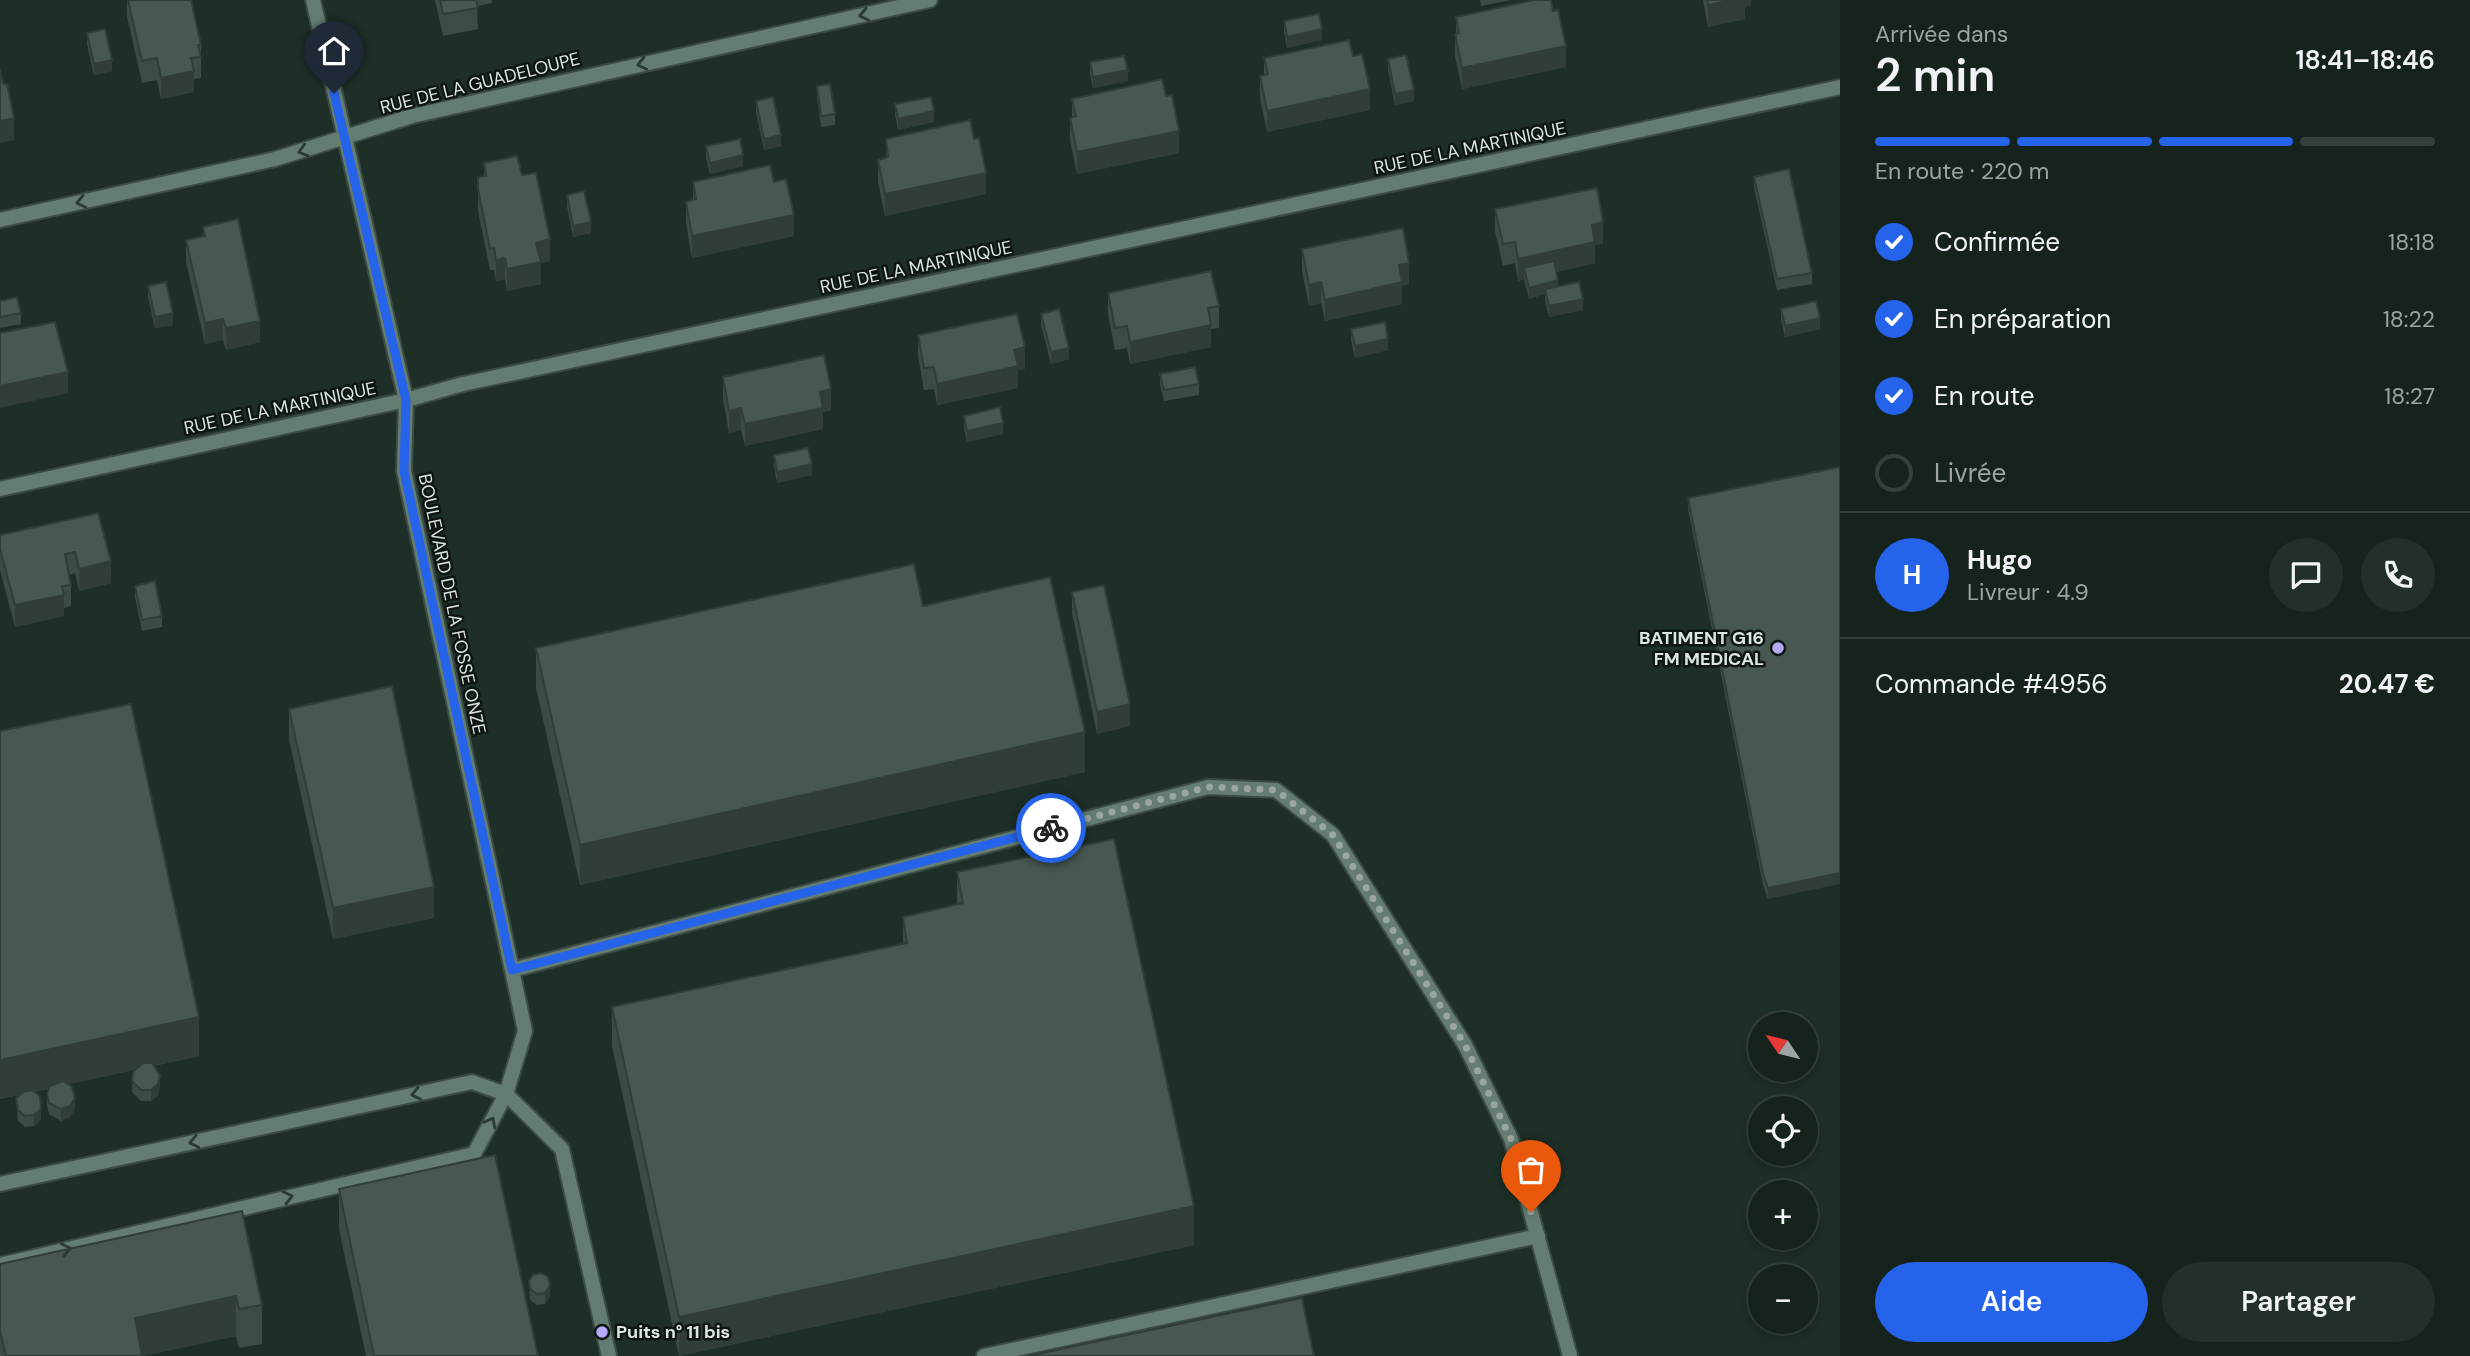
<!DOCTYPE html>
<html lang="fr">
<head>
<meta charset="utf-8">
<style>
	:root { --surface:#16231d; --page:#232f2a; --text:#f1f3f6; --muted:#9ea4a4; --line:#35403b; --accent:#2563eb }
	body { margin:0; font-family:"DM Sans",sans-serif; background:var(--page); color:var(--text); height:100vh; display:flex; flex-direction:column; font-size:26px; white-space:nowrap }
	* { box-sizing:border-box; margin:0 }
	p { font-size:23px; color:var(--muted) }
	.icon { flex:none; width:38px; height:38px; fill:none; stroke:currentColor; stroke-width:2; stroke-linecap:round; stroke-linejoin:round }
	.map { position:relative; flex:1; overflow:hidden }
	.drawer { display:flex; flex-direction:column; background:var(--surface); width:630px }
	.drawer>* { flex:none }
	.needle { width:46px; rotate:305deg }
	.fabs { position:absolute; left:1748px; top:1012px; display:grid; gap:14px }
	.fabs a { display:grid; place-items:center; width:70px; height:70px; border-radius:50%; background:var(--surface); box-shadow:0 4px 10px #0003,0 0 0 2px var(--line); font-size:35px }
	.pin { position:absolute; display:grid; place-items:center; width:60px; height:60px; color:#fff; margin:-72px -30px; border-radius:50% 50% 50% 0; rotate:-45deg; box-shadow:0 0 7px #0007 }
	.pin .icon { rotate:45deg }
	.courier { position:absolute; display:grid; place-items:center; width:70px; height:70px; margin:-35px; border:5px solid #2563eb; border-radius:50%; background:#fff; color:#222; box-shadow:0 2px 9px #0007 }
	.headline em { font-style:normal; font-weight:600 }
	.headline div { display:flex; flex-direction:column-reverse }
	.headline { display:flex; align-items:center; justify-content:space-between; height:119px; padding:0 35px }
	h1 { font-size:46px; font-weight:600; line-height:52px }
	.bar { display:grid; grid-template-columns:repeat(4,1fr); gap:10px 7px; align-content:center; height:84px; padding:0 35px }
	.bar i { height:9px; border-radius:5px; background:var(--line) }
	.bar .current { background:var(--accent) }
	.bar p { grid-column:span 4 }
	.line { display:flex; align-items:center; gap:18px; padding:0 35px; border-top:2px solid var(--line) }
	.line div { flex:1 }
	.round { display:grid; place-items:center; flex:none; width:74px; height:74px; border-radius:37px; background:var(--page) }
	ol { padding:0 35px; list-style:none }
	li { display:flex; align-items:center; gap:21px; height:77px }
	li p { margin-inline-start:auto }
	li .icon { padding:7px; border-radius:50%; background:var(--accent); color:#fff; stroke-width:4 }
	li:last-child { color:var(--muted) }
	li i { width:38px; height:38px; border:4px solid var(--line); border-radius:50% }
	.primary-button { display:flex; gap:14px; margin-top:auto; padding:14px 35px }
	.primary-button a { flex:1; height:80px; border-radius:42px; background:var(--accent); color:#fff; font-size:28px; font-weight:600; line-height:80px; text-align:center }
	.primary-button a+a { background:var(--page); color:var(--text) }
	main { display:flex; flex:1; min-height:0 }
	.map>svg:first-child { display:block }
</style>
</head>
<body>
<main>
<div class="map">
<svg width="1840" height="1356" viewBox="0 0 1840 1356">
	<rect width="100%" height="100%" fill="#1e2f27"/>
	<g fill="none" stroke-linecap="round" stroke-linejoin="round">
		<defs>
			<g id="lane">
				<path d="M406,400L404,471L512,970"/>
				<path d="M0,1184L472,1082L506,1094L562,1149L609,1356"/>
				<path d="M0,1265L474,1154L506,1094L525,1031L512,970L1208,787L1276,790L1333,835L1465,1045L1511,1139L1570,1356"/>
				<path d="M984,1356L1538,1236"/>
			</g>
			<g id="street">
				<path d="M313,0L406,400"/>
				<path d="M0,220L275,159L412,116L930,0"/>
				<path d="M0,489L406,400L463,384L1840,87"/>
			</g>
		</defs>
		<!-- lane casing -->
		<use href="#lane" stroke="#3c4c45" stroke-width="18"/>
		<!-- street casing -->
		<use href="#street" stroke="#3c4c45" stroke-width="18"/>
		<!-- lane -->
		<use href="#lane" stroke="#647d70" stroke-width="14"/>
		<!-- street -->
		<use href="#street" stroke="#647d70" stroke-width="14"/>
	</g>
	<!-- wall -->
	<g fill="#3c4c44">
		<path d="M127,0H191L201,45V78L194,79V92L161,99L157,80L142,83L127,16Z"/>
		<path d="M435,0H492V3L477,6L478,29L443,36Z"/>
		<path d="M1480,0H1511L1481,6Z"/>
		<path d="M1703,0H1751V5L1745,7V19L1708,27Z"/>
		<path d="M1456,17L1566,67L1462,89L1455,56V34H1456Z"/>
		<path d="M1284,21L1322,40L1287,48L1284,32Z"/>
		<path d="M87,33L112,71L94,75L87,44Z"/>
		<path d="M1353,56L1370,110L1267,132L1260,98V76L1264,75V58Z"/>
		<path d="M1388,59L1414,101L1395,105L1388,70Z"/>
		<path d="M1090,62L1128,81L1093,88L1090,74Z"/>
		<path d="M817,86L835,114V125L821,127L817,97Z"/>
		<path d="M1072,99L1179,153L1077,174L1070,140V118L1072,117Z"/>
		<path d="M756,101L781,146L764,150L756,112Z"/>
		<path d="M895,104L934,122L898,130L895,115Z"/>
		<path d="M886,139L986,194L885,216L878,182V160L886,158Z"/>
		<path d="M706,146L743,166L710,174L706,157Z"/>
		<path d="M484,163L522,175L550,261L541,263V284L507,291L505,279L496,281L494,270H490L478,211V177L484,176Z"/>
		<path d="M1754,177L1812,273V284L1777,290L1754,188Z"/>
		<path d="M693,182H774L794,236L692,258L686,223V202L693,199Z"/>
		<path d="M567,195L591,233L573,237L567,206Z"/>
		<path d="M1495,209L1603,244L1595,245V263L1556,272L1558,286L1583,310L1549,317L1545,300V294L1529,299L1524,279L1518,281L1515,263L1503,266L1495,231Z"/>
		<path d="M203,227L260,342L226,350L223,340L205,344L186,262V240L203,237Z"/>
		<path d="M1302,249L1409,284L1402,286V304L1325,321L1321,303L1309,306L1302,271Z"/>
		<path d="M148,286L173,325L155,328L148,297Z"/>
		<path d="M1108,293L1219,306V328L1211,329V347L1130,364L1127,348L1115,350L1108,315Z"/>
		<path d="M0,301L21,313V324L0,328Z"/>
		<path d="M1781,309L1820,329L1785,337L1781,320Z"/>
		<path d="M1041,314L1069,359L1051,364L1041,325Z"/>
		<path d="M1351,329L1388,350L1355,358L1351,340Z"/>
		<path d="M918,335L1025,369L1018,370V388L937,405L934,389L924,390L918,356Z"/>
		<path d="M1160,374L1199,384V395L1164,401L1160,385Z"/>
		<path d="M723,377L831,410L823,412V429L745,446L741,430L729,433L723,399Z"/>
		<path d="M964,416L1003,434L967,442L964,427Z"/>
		<path d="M774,455L812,475L777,483L774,466Z"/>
		<path d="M1840,467L1768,899L1763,885L1688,509V498Z"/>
		<path d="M98,513L111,583L79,591L75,573L69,575L71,585V606L64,608V616L15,627L0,570V535Z"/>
		<path d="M135,586L162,616V627L142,631L135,597Z"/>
		<path d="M1072,592L1130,726L1097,734L1072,613Z"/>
		<path d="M923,606L1085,772L580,885L536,688V648Z"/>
		<path d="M131,704L199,1017V1056L154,1066L160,1075V1086L158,1095L151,1101H141L132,1092L133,1072L135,1070L68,1084L72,1087L75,1098V1109L70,1117L61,1121L49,1114L47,1105V1094L49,1089L34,1092L40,1096L41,1120L34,1126L25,1127L18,1121L16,1098L19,1095L0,1099V731Z"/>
		<path d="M289,709L434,918L333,939L289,740Z"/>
		<path d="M957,872L1194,1245L679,1356L612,1046V1007L903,944V917L957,905Z"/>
		<path d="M339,1189L538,1356H366L339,1229Z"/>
		<path d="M242,1211L262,1305V1344L239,1348L236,1336L143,1356H0V1264Z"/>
		<path d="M529,1281L550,1296L545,1304L537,1305L530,1300Z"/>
	</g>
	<!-- shaded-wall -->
	<g fill="#313e37">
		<path d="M1733,0H1751V5L1745,7V19L1708,27V5Z"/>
		<path d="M1322,29V40L1287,48V37Z"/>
		<path d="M1566,46V67L1462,89V68Z"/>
		<path d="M112,60V71L94,75V64Z"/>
		<path d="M1128,70V81L1093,88V77Z"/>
		<path d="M194,71V92L161,99V78Z"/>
		<path d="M1370,89V110L1267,132V111Z"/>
		<path d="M1414,90V101L1395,105V94Z"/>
		<path d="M934,111V122L898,130V119Z"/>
		<path d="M14,118V140L0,143V121Z"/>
		<path d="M1179,131V153L1077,174V152Z"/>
		<path d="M781,135V146L764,150V139Z"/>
		<path d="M743,155V166L710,174V163Z"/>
		<path d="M986,173V194L885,216V194Z"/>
		<path d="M794,215V236L692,258V236Z"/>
		<path d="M591,222V233L573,237V226Z"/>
		<path d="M1603,222V244L1595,245V263L1526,279L1524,268V279L1518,281V259L1592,225Z"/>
		<path d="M550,239V261L541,263V284L507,291V269L536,243Z"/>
		<path d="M505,258V279L496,281V260Z"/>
		<path d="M1409,263V284L1402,286V304L1325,321V300L1399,265Z"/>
		<path d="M1558,280V291L1545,289V294L1529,299V288Z"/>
		<path d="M1321,282V303L1309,306V285Z"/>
		<path d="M1583,299V310L1549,317V306Z"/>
		<path d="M173,313V325L155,328V317Z"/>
		<path d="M1820,318V329L1785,337V326Z"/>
		<path d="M223,319V340L205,344V323Z"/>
		<path d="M260,321V342L226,350V328Z"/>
		<path d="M1211,325V347L1130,364V342Z"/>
		<path d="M1388,339V350L1355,358V346Z"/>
		<path d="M1025,347V369L1018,370V388L937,405V384L1014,350Z"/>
		<path d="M1069,348V359L1051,364V352Z"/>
		<path d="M68,372V393L0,408V386Z"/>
		<path d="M831,389V410L823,412V429L745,446V424L820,392Z"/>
		<path d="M741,408V430L729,433V411Z"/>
		<path d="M1003,423V434L967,442V431Z"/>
		<path d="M812,464V475L777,483V472Z"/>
		<path d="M111,561V583L79,591V569Z"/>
		<path d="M64,595V616L15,627V605Z"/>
		<path d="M1130,704V726L1097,734V712Z"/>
		<path d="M1085,732V772L580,885V845Z"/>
		<path d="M1840,873V884L1768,899V888Z"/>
		<path d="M434,887V918L333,939V908Z"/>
		<path d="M199,1017V1056L0,1099V1060Z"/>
		<path d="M160,1075V1086L158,1095L151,1101V1090Z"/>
		<path d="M75,1098V1109L70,1117L61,1121V1109Z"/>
		<path d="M41,1109V1120L34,1126V1115Z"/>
		<path d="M1194,1206V1245L679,1356V1317Z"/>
		<path d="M550,1285V1296L545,1304V1293Z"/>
		<path d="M236,1296V1336L143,1356H135V1318Z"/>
	</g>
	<!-- building -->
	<g fill="#46584f" stroke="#313e37" stroke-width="2">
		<path d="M128,0H191L201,45H198L201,57L191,58L194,71L161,78L157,58L142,61Z"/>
		<path d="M440,0H476L478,8L443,14Z"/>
		<path d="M1534,0H1551L1553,11L1558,10L1566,46L1462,68L1455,34L1459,33L1456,17Z"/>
		<path d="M1707,0H1733L1708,5Z"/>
		<path d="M1319,14L1322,29L1287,37L1284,21Z"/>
		<path d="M105,29L112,60L94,64L87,33Z"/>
		<path d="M1349,40L1353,56L1362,54L1370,89L1267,111L1260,76L1268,74L1264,58Z"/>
		<path d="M1406,55L1414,90L1395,94L1388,59Z"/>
		<path d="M1124,56L1128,70L1093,77L1090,62Z"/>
		<path d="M0,69L3,84H7L14,118L0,121Z"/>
		<path d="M1162,79L1166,96L1172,95L1179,131L1077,152L1070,118L1076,116L1072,99Z"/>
		<path d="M830,84L835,114L821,116L817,86Z"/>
		<path d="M773,97L781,135L764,139L756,101Z"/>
		<path d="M931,97L934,111L898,119L895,104Z"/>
		<path d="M970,120L974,139L979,138L986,173L885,194L878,160L888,157L886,139Z"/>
		<path d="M740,139L743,155L710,163L706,146Z"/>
		<path d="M517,156L522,175L536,173L550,239L536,243L541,262L507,269L505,258L496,260L494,248L490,249L478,189V177L486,176L484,163Z"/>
		<path d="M770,165L774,182L786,179L794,215L692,236L686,202L696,199L693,182Z"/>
		<path d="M1789,169L1812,273L1777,279L1754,177Z"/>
		<path d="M1597,188L1603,222L1592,225L1595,242L1518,259L1515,242L1503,244L1495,209Z"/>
		<path d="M584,191L591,222L573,226L567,195Z"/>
		<path d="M238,219L260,321L226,328L223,319L205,323L186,240L205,236L203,227Z"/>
		<path d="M1403,228L1409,263L1399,265L1402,282L1325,300L1321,282L1309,285L1302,249Z"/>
		<path d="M1554,261L1558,280L1529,288L1524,268Z"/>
		<path d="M1211,271L1219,306L1208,308L1211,325L1130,342L1127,326L1115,328L1108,293Z"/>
		<path d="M166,282L173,313L155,317L148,286Z"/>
		<path d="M1579,282L1583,299L1549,306L1545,289Z"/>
		<path d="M17,297L21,313L0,317V301Z"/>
		<path d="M1816,301L1820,318L1785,326L1781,309Z"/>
		<path d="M1059,309L1069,348L1051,352L1041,314Z"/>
		<path d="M1017,314L1025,347L1014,350L1018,366L937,384L934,367L924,368L918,335Z"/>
		<path d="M55,322L68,372L0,386V333Z"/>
		<path d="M1385,322L1388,339L1355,346L1351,329Z"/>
		<path d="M824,355L831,389L820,392L823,408L745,424L741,408L729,411L723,377Z"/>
		<path d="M1195,367L1199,384L1164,390L1160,374Z"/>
		<path d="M1000,407L1003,423L967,431L964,416Z"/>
		<path d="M808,448L812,464L777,472L774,455Z"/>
		<path d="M1840,467V873L1768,888L1763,874L1688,498Z"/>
		<path d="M98,513L111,561L79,569L75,552L65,554L71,585L62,586L64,595L15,605L0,549V535Z"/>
		<path d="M914,564L923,606L1050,577L1085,732L580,845L536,648Z"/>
		<path d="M155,581L162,616L142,620L135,586Z"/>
		<path d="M1104,585L1130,704L1097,712L1072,592Z"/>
		<path d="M392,686L434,887L333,908L289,709Z"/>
		<path d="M131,704L199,1017L0,1060V731Z"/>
		<path d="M1114,839L1194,1206L679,1317L612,1007L907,943L903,917L963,903L957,872Z"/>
		<path d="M143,1063H152L160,1075L158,1084L151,1090H141L132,1081L133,1072Z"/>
		<path d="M63,1081L72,1087L75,1098L70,1106L61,1109L49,1103L47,1094L50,1086Z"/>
		<path d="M32,1090L40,1096L41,1109L34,1115L25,1116L18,1110L16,1098L23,1092Z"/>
		<path d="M495,1155L538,1356H374L339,1189Z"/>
		<path d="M242,1211L262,1305L239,1309L236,1296L135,1318L142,1355L139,1356H6L0,1331V1264Z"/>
		<path d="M541,1273L548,1277L550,1285L545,1293L537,1294L530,1289L529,1281L533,1275Z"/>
		<path d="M1302,1298L1314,1356H1028Z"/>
	</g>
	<!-- one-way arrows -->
	<defs><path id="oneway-chevron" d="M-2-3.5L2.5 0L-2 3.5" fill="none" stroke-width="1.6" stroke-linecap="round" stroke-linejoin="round" transform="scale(1.75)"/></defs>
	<g stroke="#2c3933">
		<use href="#oneway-chevron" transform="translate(864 15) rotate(167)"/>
		<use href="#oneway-chevron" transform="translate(642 64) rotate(167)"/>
		<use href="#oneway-chevron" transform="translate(303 151) rotate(164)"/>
		<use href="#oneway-chevron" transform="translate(81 202) rotate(168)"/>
		<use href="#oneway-chevron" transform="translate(416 1094) rotate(168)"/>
		<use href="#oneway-chevron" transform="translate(491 1122) rotate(-62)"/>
		<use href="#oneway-chevron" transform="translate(194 1142) rotate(168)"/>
		<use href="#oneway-chevron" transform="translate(288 1197) rotate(-13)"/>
		<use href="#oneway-chevron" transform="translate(66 1249) rotate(-13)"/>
	</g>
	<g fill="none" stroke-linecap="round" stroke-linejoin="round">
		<!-- done -->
		<path stroke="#9aa6a0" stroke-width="7" stroke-dasharray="0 12.6" d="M1051,828L1208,787L1276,790L1333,835L1465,1045L1511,1139L1531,1212"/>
		<!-- route -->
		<path stroke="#2563eb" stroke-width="9" d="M334,93L406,400L404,471L512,970L1051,828"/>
	</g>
	<!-- markers -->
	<g fill="#b7abf8" stroke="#0e1512" stroke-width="2.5">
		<circle cx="1778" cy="648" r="7"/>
		<circle cx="602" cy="1332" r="7"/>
	</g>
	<g text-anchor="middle" stroke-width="5" stroke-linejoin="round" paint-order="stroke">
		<!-- street labels -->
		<g font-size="18" fill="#dce6e1" stroke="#0e1512">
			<text transform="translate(480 83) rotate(-14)" y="6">RUE DE LA GUADELOUPE</text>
			<text transform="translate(1470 148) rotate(-12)" y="6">RUE DE LA MARTINIQUE</text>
			<text transform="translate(916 267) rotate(-12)" y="6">RUE DE LA MARTINIQUE</text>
			<text transform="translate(280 408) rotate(-12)" y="6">RUE DE LA MARTINIQUE</text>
			<text transform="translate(452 604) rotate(78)" y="6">BOULEVARD DE LA FOSSE ONZE</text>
		</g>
		<!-- poi labels -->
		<g font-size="18" font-weight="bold" fill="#dce6e1" stroke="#0e1512" text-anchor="end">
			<text x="1764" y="644">BATIMENT G16<tspan x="1764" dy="21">FM MEDICAL</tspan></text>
			<text x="616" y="1338" text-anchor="start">Puits n° 11 bis</text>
		</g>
	</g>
</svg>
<div class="fabs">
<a><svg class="needle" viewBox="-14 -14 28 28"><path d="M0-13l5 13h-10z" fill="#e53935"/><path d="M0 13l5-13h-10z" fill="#9ea4a4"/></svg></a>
<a><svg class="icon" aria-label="locate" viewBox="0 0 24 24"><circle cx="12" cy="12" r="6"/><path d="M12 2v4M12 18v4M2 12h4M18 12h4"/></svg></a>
<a>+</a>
<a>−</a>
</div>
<div class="pin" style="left:1531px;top:1212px;background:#ea580c"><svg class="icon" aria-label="bag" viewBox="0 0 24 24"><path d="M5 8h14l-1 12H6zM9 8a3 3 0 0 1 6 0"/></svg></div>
<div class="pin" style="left:334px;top:93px;background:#1f2937"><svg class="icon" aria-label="home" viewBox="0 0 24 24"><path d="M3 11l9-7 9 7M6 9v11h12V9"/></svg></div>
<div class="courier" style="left:1051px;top:828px"><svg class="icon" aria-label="bike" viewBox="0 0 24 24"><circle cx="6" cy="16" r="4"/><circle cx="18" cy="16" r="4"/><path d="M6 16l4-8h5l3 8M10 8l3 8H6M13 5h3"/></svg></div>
</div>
<section class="drawer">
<div class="headline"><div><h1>2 min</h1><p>Arrivée dans</p></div><em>18:41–18:46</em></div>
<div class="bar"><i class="current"></i><i class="current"></i><i class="current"></i><i></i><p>En route · 220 m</p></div>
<ol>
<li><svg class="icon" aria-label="check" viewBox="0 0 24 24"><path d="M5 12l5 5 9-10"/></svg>Confirmée<p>18:18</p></li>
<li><svg class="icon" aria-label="check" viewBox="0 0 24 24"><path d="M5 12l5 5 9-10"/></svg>En préparation<p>18:22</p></li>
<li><svg class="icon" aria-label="check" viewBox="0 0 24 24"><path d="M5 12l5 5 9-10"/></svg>En route<p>18:27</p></li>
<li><i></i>Livrée</li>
</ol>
<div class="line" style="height:126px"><b class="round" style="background:var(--accent);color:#fff">H</b><div><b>Hugo</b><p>Livreur · 4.9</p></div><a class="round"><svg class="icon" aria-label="chat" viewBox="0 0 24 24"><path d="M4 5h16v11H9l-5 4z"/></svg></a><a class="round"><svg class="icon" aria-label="phone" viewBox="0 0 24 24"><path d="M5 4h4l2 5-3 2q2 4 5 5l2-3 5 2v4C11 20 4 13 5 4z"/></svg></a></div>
<div class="line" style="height:91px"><div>Commande #4956</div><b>20.47 €</b></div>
<div class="primary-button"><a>Aide</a><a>Partager</a></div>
</section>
</main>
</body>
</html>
